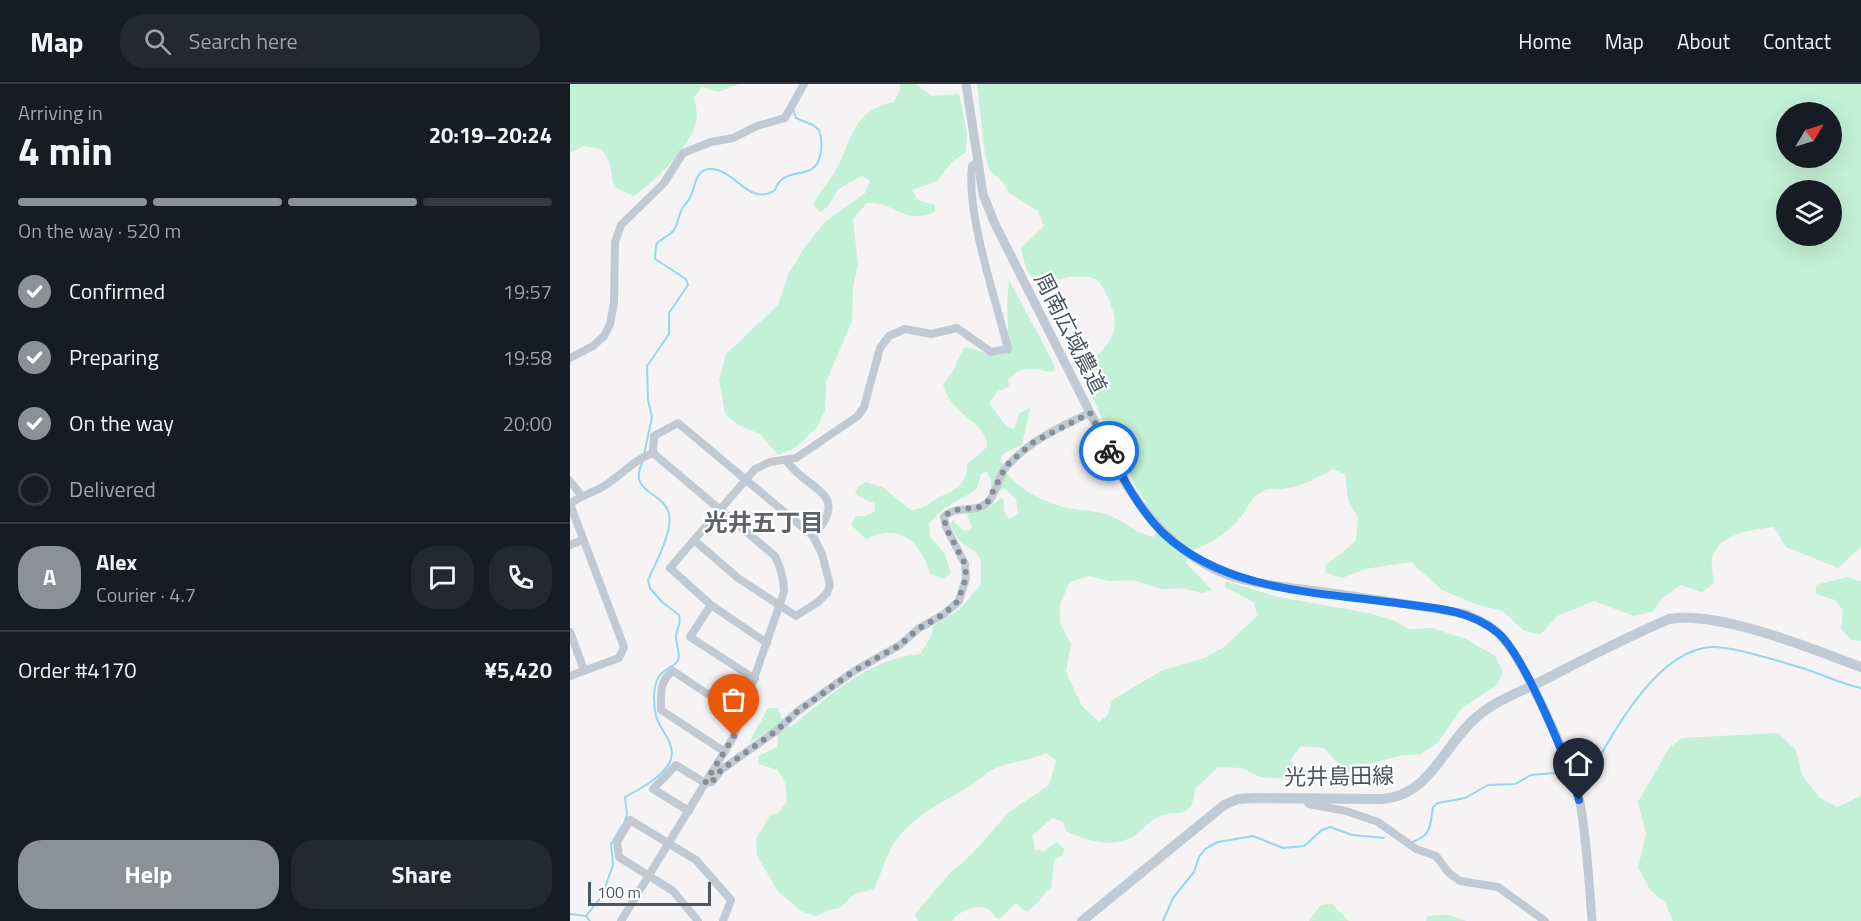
<!DOCTYPE html>
<html lang="en">
<head>
<meta charset="utf-8">
<style>
	:root { --surface:#171b24; --page:#242831; --text:#f1f3f6; --muted:#9ea1a6; --line:#363941; --accent:#8c9099 }
	body { margin:0; font-family:"Titillium Web","Noto Sans JP",sans-serif; background:var(--page); color:var(--text); height:100vh; display:flex; flex-direction:column; font-size:22px; white-space:nowrap }
	* { box-sizing:border-box; margin:0 }
	p { font-size:20px; color:var(--muted) }
	.icon { flex:none; width:33px; height:33px; fill:none; stroke:currentColor; stroke-width:2; stroke-linecap:round; stroke-linejoin:round }
	.map { position:relative; flex:1; overflow:hidden }
	.side { display:flex; flex-direction:column; background:var(--surface); width:570px }
	.side>* { flex:none }
	.needle { width:39px; rotate:52deg }
	.controls { position:absolute; left:1206px; top:18px; display:grid; gap:12px }
	.controls a { display:grid; place-items:center; width:66px; height:66px; border-radius:50%; background:var(--surface); box-shadow:0 6px 24px #0002; font-size:30px }
	.scale { position:absolute; left:18px; bottom:15px; width:123px; box-sizing:border-box; padding-left:6px; border:3px solid #4a5661; border-top:0; font-size:16px; line-height:21px; white-space:nowrap; color:#4a5661; -webkit-text-stroke:4px #fff; paint-order:stroke }
	.pin { position:absolute; display:grid; place-items:center; width:51px; height:51px; color:#fff; margin:-62px -26px; border-radius:50% 50% 50% 0; rotate:-45deg; box-shadow:0 0 6px #0007 }
	.pin .icon { rotate:45deg }
	.courier { position:absolute; display:grid; place-items:center; width:60px; height:60px; margin:-30px; border:4px solid #1a73e8; border-radius:50%; background:#fff; color:#222; box-shadow:0 2px 8px #0007 }
	.summary em { font-style:normal; font-weight:700 }
	.summary div { display:flex; flex-direction:column-reverse }
	.summary { display:flex; align-items:center; justify-content:space-between; height:102px; padding:0 18px }
	h1 { font-size:39px; font-weight:700; line-height:45px }
	.bar { display:grid; grid-template-columns:repeat(4,1fr); gap:9px 6px; align-content:center; height:72px; padding:0 18px }
	.bar i { height:8px; border-radius:4px; background:var(--line) }
	.bar .on { background:var(--accent) }
	.bar p { grid-column:span 4 }
	.line { display:flex; align-items:center; gap:15px; padding:0 18px; border-top:2px solid var(--line) }
	.line div { flex:1 }
	.round { display:grid; place-items:center; flex:none; width:63px; height:63px; border-radius:24px; background:var(--page) }
	ol { padding:0 18px; list-style:none }
	li { display:flex; align-items:center; gap:18px; height:66px }
	li p { margin-inline-start:auto }
	li .icon { padding:6px; border-radius:50%; background:var(--accent); color:#fff; stroke-width:4 }
	li:last-child { color:var(--muted) }
	li i { width:33px; height:33px; border:3px solid var(--line); border-radius:50% }
	.cta { display:flex; gap:12px; margin-top:auto; padding:12px 18px }
	.cta a { flex:1; height:69px; border-radius:24px; background:var(--accent); color:#fff; font-size:24px; font-weight:700; line-height:69px; text-align:center }
	.cta a+a { background:var(--page); color:var(--text) }
	header { display:flex; align-items:center; gap:36px; box-sizing:border-box; height:84px; padding:0 30px; background:var(--surface); border-bottom:2px solid var(--line) }
	header strong { font-size:28px }
	nav { display:flex; gap:33px; margin-inline-start:auto; font-size:21px }
	.search { width:420px; height:54px; background:var(--page); display:flex; align-items:center; gap:15px; box-sizing:border-box; padding:0 21px; border-radius:24px; color:var(--muted); font-size:22px }
	main { display:flex; flex:1; min-height:0 }
	.map>svg:first-child { display:block }
</style>
</head>
<body>
<header>
<strong>Map</strong>
<div class="search"><svg class="icon" aria-label="search" viewBox="0 0 24 24"><circle cx="10" cy="10" r="6"/><path d="M15 15l6 6"/></svg>Search here</div>
<nav><a>Home</a><a>Map</a><a>About</a><a>Contact</a></nav>
</header>
<main>
<section class="side">
<div class="summary"><div><h1>4 min</h1><p>Arriving in</p></div><em>20:19–20:24</em></div>
<div class="bar"><i class="on"></i><i class="on"></i><i class="on"></i><i></i><p>On the way · 520 m</p></div>
<ol>
<li><svg class="icon" aria-label="check" viewBox="0 0 24 24"><path d="M5 12l5 5 9-10"/></svg>Confirmed<p>19:57</p></li>
<li><svg class="icon" aria-label="check" viewBox="0 0 24 24"><path d="M5 12l5 5 9-10"/></svg>Preparing<p>19:58</p></li>
<li><svg class="icon" aria-label="check" viewBox="0 0 24 24"><path d="M5 12l5 5 9-10"/></svg>On the way<p>20:00</p></li>
<li><i></i>Delivered</li>
</ol>
<div class="line" style="height:108px"><b class="round" style="background:var(--accent);color:#fff">A</b><div><b>Alex</b><p>Courier · 4.7</p></div><a class="round"><svg class="icon" aria-label="chat" viewBox="0 0 24 24"><path d="M4 5h16v11H9l-5 4z"/></svg></a><a class="round"><svg class="icon" aria-label="phone" viewBox="0 0 24 24"><path d="M5 4h4l2 5-3 2q2 4 5 5l2-3 5 2v4C11 20 4 13 5 4z"/></svg></a></div>
<div class="line" style="height:78px"><div>Order #4170</div><b>¥5,420</b></div>
<div class="cta"><a>Help</a><a>Share</a></div>
</section>
<div class="map">
<svg width="1291" height="837" viewBox="0 0 1291 837">
	<rect width="100%" height="100%" fill="#f5f3f3"/>
	<!-- green -->
	<g fill="#c3f1d5" fill-rule="evenodd">
		<path d="M0,0H169L148,8L132,3L124,13C125,19 127,26 127,32C126,57 84,100 63,112L44,103L39,77L32,65L13,62L0,69Z"/>
		<path d="M329,0H346L362,12L389,10L397,49L396,68L383,77L367,97L342,106L348,116L365,121V128C331,141 327,118 297,119L283,135L288,181L283,203L282,237L256,298L255,326L247,343L225,364L208,371L190,350L168,341L155,330L149,296L156,270L208,221L218,191L234,164L255,138L295,109L300,97L292,92L268,105L258,122L250,128L243,121C249,108 259,98 266,85C285,52 280,28 324,18L331,4Z"/>
		<path d="M407,0H1291V463L1268,484L1216,463L1204,443C1182,446 1149,449 1142,474C1141,481 1143,492 1144,499L1132,508L1111,501L1092,514L1082,528L1064,532L1024,517L987,532L971,550L954,547L933,527L905,520L872,506L841,478L795,485L772,494L756,489L755,482L786,457L788,434L778,416L775,390L762,385C747,395 729,403 711,405C705,406 698,404 693,407C680,413 678,425 669,435C658,448 637,464 619,466L616,479L642,506L633,509L610,504L591,505L563,496L539,497L519,492L500,498L490,519V539L501,560L496,588L512,622L529,638L538,631L542,616L591,587L634,574L653,564L687,532L684,518L655,503V497L708,513L798,529L825,537L839,545L861,544L894,554L925,572L933,588L927,601L891,625L868,658L851,670L829,672L795,681L785,691L775,687L754,664L731,662L720,676L727,683L755,687L748,691L717,695L690,693L672,684L648,683L625,705C622,738 606,725 590,732C580,736 575,743 568,749C548,766 515,757 496,747L493,738L483,734L462,751L465,766L475,767L487,758L494,765L493,771L484,776L481,804C470,812 468,822 456,828L446,819L429,835C424,833 422,827 418,825C407,820 388,827 382,837H348L345,830L381,788L402,770L439,728L479,701L486,677L476,669C458,677 437,678 420,687C412,692 405,699 397,704C369,720 335,736 320,767C314,779 310,792 304,805L284,810L270,824L258,826L246,832L231,827L208,807L187,772L186,755L200,731L208,729L217,717L215,699L208,686L188,680L189,672L207,663L208,652L197,648L179,659L198,624H208L213,637L221,643C260,611 298,575 350,570L361,553L363,542L389,526L411,500V476L405,468L390,458L380,441L383,436L392,446L399,447L402,443L397,431L399,428L417,425L431,414L434,416V428L439,435L448,430L446,415L434,404L426,410L421,404V397L416,387L411,390L406,406L373,425L359,439L360,453L375,470L381,489L374,495L360,490C351,457 329,438 296,455L281,441L286,432H295L305,427V420L285,410L288,403L296,398L312,403L341,426C354,425 358,420 368,414C384,405 398,402 397,380L417,363C420,340 380,332 373,300L383,287L394,263C410,264 423,279 439,267L437,218L439,196L485,282L483,288C465,285 450,280 438,297L439,302L427,308L419,319L436,342L444,345L450,329L460,324L452,361L436,368L431,373C433,400 473,418 497,424C511,427 525,426 538,431C555,437 562,448 584,453L590,441L565,401L541,339L534,338L518,303V279C545,258 552,243 537,212C533,203 529,194 518,193C503,190 481,198 467,200L456,185L451,164L474,142L468,127L439,109L433,98L420,87L415,71ZM1216,28H1262V74H1216ZM1216,106H1262V152H1216Z"/>
		<path d="M1277,493L1291,497V557L1281,556L1271,545L1273,526L1265,516L1246,510V501Z"/>
		<path d="M1208,649L1226,666L1232,691L1250,714L1267,723L1291,712V837H1103L1095,818L1080,806L1068,784L1076,750L1068,718L1099,664L1112,654Z"/>
		<path d="M762,820L779,837H739L751,821Z"/>
		<path d="M878,831L897,837H856L858,832Z"/>
	</g>
	<g fill="none" stroke-linecap="round" stroke-linejoin="round">
		<!-- stream -->
		<g stroke="#90daee" stroke-width="2">
			<path d="M74,370L82,333L78,316L77,282L99,250V229L118,201L116,195L85,175L86,161C90,155 95,154 100,150C109,143 107,134 112,125C114,121 118,118 120,114C125,104 125,86 139,85C164,83 179,124 205,106C211,88 226,92 240,86C253,80 253,57 249,46L243,41L226,34L223,25"/>
			<path d="M1020,690C1043,648 1088,565 1142,563C1161,562 1202,575 1222,581C1246,587 1267,599 1291,604"/>
			<path d="M842,758C862,752 860,741 863,723L868,719L895,714L918,701L945,700L961,691L985,689"/>
			<path d="M0,830L16,832L20,837"/>
			<path d="M16,832L32,812L43,781L41,760L54,739L57,730L55,713C70,705 95,692 101,675C106,659 89,645 86,632C83,618 82,597 93,588C98,584 105,582 108,576C111,570 106,561 106,553C106,545 112,540 109,531L92,518L80,504L78,496C85,481 103,447 99,430C93,406 58,410 72,379"/>
			<path d="M593,837L603,814L624,788L629,773L635,765L648,758L683,752L713,764L734,762L752,746L760,743L782,751L814,754"/>
		</g>
		<!-- minor -->
		<g stroke="#c1cad2" stroke-width="8">
			<path d="M0,274L23,262L34,252L40,240L44,219L45,158L51,141L94,99L113,69L141,58L163,54L187,42L215,34L234,0"/>
			<path d="M83,369L84,352L108,339L243,452L252,470L260,501L257,509L248,518L226,532L168,494L125,457"/>
			<path d="M216,376C236,407 283,408 243,452"/>
			<path d="M0,397L11,411"/>
			<path d="M0,420C11,411 23,409 34,402C52,391 63,376 83,369L205,472C211,484 214,494 214,508L164,652L51,837"/>
			<path d="M0,420L54,563L49,574L0,592"/>
			<path d="M0,461L13,456"/>
			<path d="M141,521L120,553L185,595"/>
			<path d="M0,548L14,586"/>
			<path d="M197,559L141,521L100,484L185,385L200,378L226,374L288,332L294,323L310,264L319,252L335,245L361,250L387,244L421,268L438,265C426,216 396,130 402,82L407,79"/>
			<path d="M155,668L91,626C91,609 89,597 103,587L172,633"/>
			<path d="M735,715L739,720L776,727L808,738L846,765L866,772L879,789L890,797L928,803L975,837"/>
			<path d="M119,727L83,705L106,681L135,699L142,698L151,686L206,647L228,627L284,587L330,561L348,545L374,530L389,517L396,494L395,480L376,443L374,433C386,420 405,430 417,419C428,409 427,393 437,382C460,357 489,343 520,329"/>
			<path d="M128,837L103,807L49,773L47,758L60,736L126,776L161,816L153,837"/>
		</g>
		<!-- tertiary -->
		<path stroke="#c1cad2" stroke-width="9" d="M396,0L413,110L424,138L557,402C583,440 613,474 658,491C686,501 718,503 747,507C797,514 847,521 896,530C909,536 922,542 931,552C955,579 1003,682 1010,718C1017,757 1019,798 1022,837"/>
		<!-- secondary -->
		<path stroke="#c1cbd6" stroke-width="10" d="M512,837L654,721L668,715L684,714L812,715C861,712 874,659 908,632C927,616 950,608 972,597C1014,575 1055,554 1099,535C1149,526 1241,565 1291,583"/>
	</g>
	<g fill="none" stroke-linecap="round" stroke-linejoin="round">
		<!-- done -->
		<path stroke="#868d94" stroke-width="6" stroke-dasharray="0 10.8" d="M164,652L135,699L142,698L151,686L206,647L228,627L284,587L330,561L348,545L374,530L388,517L396,494L395,480L376,444L374,433C386,420 404,429 417,419L436,382L462,359L520,329L539,367"/>
		<!-- route -->
		<path stroke="#1a73e8" stroke-width="8" d="M539,367C554,396 570,427 594,450C658,509 752,508 834,520C867,524 902,527 928,549C955,572 998,679 1009,716"/>
	</g>
	<g text-anchor="middle" stroke-width="4.5" stroke-linejoin="round" paint-order="stroke">
		<!-- street labels -->
		<g font-size="22" fill="#4a5661" stroke="#fff">
			<text transform="translate(501 249) rotate(63)" y="8">周南広域農道</text>
			<text transform="translate(769 692) rotate(-1)" y="8">光井島田線</text>
		</g>
		<!-- neighbourhood labels -->
		<g font-size="24" font-weight="bold" fill="#5f6368" stroke="#fff">
			<text x="194" y="447">光井五丁目</text>
		</g>
	</g>
</svg>
<div class="controls">
<a><svg class="needle" viewBox="-14 -14 28 28"><path d="M0-13l5 13h-10z" fill="#e53935"/><path d="M0 13l5-13h-10z" fill="#9ea1a6"/></svg></a>
<a><svg class="icon" aria-label="layers" viewBox="0 0 24 24"><path d="M12 4l9 5-9 5-9-5zM3 14l9 5 9-5"/></svg></a>
</div>
<div class="scale">100 m</div>
<div class="pin" style="left:164px;top:652px;background:#ea580c"><svg class="icon" aria-label="bag" viewBox="0 0 24 24"><path d="M5 8h14l-1 12H6zM9 8a3 3 0 0 1 6 0"/></svg></div>
<div class="pin" style="left:1009px;top:716px;background:#1f2937"><svg class="icon" aria-label="home" viewBox="0 0 24 24"><path d="M3 11l9-7 9 7M6 9v11h12V9"/></svg></div>
<div class="courier" style="left:539px;top:367px"><svg class="icon" aria-label="bike" viewBox="0 0 24 24"><circle cx="6" cy="16" r="4"/><circle cx="18" cy="16" r="4"/><path d="M6 16l4-8h5l3 8M10 8l3 8H6M13 5h3"/></svg></div>
</div>
</main>
</body>
</html>
